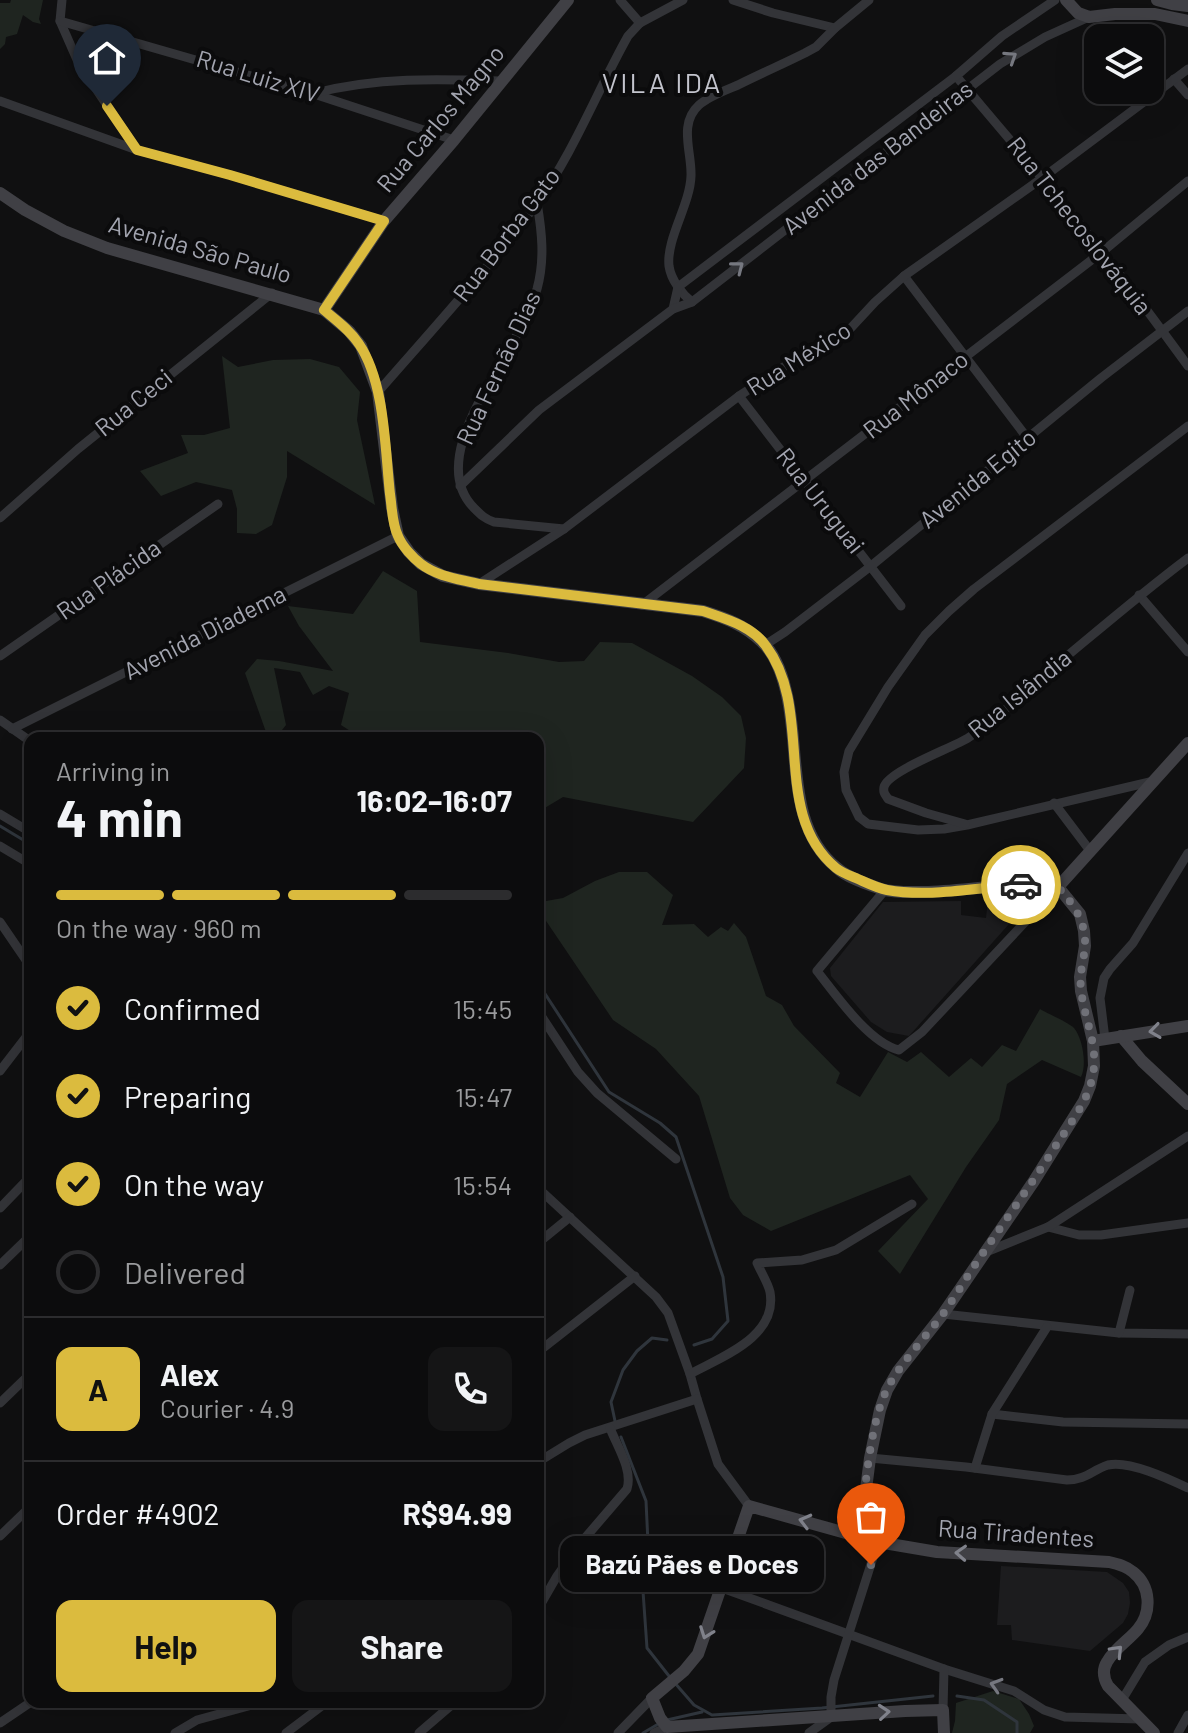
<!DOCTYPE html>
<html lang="en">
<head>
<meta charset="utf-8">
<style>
	:root { --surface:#0c0c0d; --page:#151516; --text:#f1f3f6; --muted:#9a9b9d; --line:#2c2c2e; --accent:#dbbb3e }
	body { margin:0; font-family:Barlow,sans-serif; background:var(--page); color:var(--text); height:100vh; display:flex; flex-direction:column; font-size:30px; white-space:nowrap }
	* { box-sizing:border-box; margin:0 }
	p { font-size:26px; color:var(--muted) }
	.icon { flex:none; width:44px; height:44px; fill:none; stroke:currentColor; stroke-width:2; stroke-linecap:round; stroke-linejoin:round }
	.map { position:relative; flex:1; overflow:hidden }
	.drawer { position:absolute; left:24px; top:732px; width:520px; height:976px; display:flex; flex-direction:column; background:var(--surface); border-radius:16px; box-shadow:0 8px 32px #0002,0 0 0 2px var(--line) }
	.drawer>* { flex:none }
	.buttons { position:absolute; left:1084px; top:24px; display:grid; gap:16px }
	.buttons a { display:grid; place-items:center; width:80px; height:80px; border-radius:16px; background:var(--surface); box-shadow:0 8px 32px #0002,0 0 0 2px var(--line); font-size:40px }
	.pin { position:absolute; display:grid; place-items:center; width:68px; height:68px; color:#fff; margin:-82px -34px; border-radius:50% 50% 50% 0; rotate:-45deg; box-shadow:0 0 8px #0007 }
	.pin .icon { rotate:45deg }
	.courier { position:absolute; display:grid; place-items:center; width:80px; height:80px; margin:-40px; border:6px solid #dbbb3e; border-radius:50%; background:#fff; color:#222; box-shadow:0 2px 10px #0007 }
	.bubble { position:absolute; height:56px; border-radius:16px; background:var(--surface); box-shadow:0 8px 32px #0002,0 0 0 2px var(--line); font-size:26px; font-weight:700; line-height:56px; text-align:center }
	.headline em { font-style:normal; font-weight:700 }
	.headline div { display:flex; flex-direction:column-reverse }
	.headline { display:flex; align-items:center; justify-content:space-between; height:136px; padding:0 32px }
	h1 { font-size:52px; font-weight:700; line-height:60px }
	.bar { display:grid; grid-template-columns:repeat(4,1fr); gap:12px 8px; align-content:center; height:96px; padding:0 32px }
	.bar i { height:10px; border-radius:6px; background:var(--line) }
	.bar .selected { background:var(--accent) }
	.bar p { grid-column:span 4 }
	.line { display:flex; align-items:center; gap:20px; padding:0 32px; border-top:2px solid var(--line) }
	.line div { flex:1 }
	.round { display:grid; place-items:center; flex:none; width:84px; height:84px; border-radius:16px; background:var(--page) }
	ol { padding:0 32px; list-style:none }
	li { display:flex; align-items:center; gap:24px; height:88px }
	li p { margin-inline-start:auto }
	li .icon { padding:8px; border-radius:50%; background:var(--accent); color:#111; stroke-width:4 }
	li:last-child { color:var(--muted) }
	li i { width:44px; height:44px; border:4px solid var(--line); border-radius:50% }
	.cta { display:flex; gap:16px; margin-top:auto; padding:16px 32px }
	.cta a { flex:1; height:92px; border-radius:16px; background:var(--accent); color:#111; font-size:32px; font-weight:700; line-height:92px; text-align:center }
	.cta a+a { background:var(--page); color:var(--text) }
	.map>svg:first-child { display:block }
</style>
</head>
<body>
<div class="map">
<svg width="1188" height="1733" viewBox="0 0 1188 1733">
	<rect width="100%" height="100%" fill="#101011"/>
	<!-- built -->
	<g fill="#1c1c1e">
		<path d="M1023,891L1028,896L1027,904L909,1036L887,1032L871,1022L831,976L830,968L883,902L961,901V915L986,918L988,899Z"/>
		<path d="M1001,1566L1107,1572L1123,1583L1129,1592L1130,1603L1128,1614L1123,1623L1090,1651L1012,1640L1011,1625H997Z"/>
	</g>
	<!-- green -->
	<g fill="#1f2520">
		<path d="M11,0H43L39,19L41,24L33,22L23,15L17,34L6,37L5,44L0,49V3H10Z"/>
		<path d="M222,356L238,367L273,360L310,359L339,367L360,392L357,420L375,505L287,451V477L272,525L256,534L237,533V509L232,490L196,482L161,496L140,471L188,453L181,435H204L230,428Z"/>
		<path d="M383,571L417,591L420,642L508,653L559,662L584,661L600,642L632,643L692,676L722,697L741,716L746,738L744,768L693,822L563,797L538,812V738H361L341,725L349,693L329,686L313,695L300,672L274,668L286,725L278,735L266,732L245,673L257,659L279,661L333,671L299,626L288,606L353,614Z"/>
		<path d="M619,872H647L673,895L662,925L694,924L708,937L721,927L728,931L734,923L746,937L766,996L782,1005L794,1026L840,1073L836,1083L860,1097L888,1052L907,1062L921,1052L949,1077L971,1058L982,1067L1002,1045L1016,1051L1040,1009C1048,1014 1068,1022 1074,1028C1083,1039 1087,1065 1081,1077L1042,1060L1007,1084L999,1120L966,1167L900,1274L878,1251L928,1199L910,1175L771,1231L743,1215L730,1198L699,1096L656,1049L613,1020L538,909V892L546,901L563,898L595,881Z"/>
		<path d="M993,1691L1019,1699L1029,1714L1034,1726L1030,1733H952L955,1721L956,1703Z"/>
	</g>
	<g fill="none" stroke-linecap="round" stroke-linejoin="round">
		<!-- stream -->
		<g stroke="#2f353c" stroke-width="3">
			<path d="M0,826L30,844"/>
			<path d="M538,983L609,1092L660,1123L676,1137L723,1277L728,1321L712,1339L694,1345"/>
			<path d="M615,1421L611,1402L623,1370L637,1351L652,1338L667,1340"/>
			<path d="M621,1437L646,1501L648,1543L642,1577L647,1648L669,1676"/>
			<path d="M674,1682L694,1705L712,1715L822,1708L933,1696"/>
			<path d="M957,1696L984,1700L1017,1722V1733"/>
			<path d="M667,1720L702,1712"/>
			<path d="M643,1733L660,1723"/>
		</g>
		<!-- street -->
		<g stroke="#333438" stroke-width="9">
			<path d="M62,0L60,21L78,62L137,150"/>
			<path d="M620,0L640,23"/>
			<path d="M733,0L773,13L835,28"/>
			<path d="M60,21L314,94L454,140"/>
			<path d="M956,76C1005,134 1055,192 1102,252C1132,289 1160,328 1188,366"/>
			<path d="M1174,79L1188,95"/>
			<path d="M315,93C379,77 437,79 502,81"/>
			<path d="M0,101L137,150L230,175L384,221"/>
			<path d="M537,203C542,232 545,260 537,289C530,312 517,335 505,356C483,395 433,467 474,508C481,515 485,519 494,522L564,529"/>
			<path d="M904,276L1028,439"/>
			<path d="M692,302C682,294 671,280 669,266C666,239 690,205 691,176C692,152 678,124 699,105C709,96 726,90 738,85C760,74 783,64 805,53L816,47L835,28L869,0"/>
			<path d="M673,309L678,287L956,76L1002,36L1055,0"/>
			<path d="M378,392C432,330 488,269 537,203C574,152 597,91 628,36L640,23L683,0"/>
			<path d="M739,396L901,606"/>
			<path d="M460,486L539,410L673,309L692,302L1000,64L1045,37L1089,17"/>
			<path d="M0,518L78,449L272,293"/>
			<path d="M479,584L564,529L739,396L785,366L849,330L875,302L904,276L1041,179L1188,69"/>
			<path d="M1139,595L1188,652"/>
			<path d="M642,605L1102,252L1188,181"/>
			<path d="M765,645L785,632L871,566L1101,378L1188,311"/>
			<path d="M0,656L218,504"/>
			<path d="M0,720L30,741"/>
			<path d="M12,729L398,536"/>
			<path d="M1154,781L967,825L944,829L918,830L868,824L859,817L846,790L844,772L849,751L888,687L925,635L949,611L974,589L1188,426"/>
			<path d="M1054,803L1091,852"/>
			<path d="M0,814L30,832"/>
			<path d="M965,824L926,813L888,799C885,794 883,793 884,787C888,771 952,748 968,738C997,719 1023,694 1049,671C1095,633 1140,594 1188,558"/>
			<path d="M0,846L30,864"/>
			<path d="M885,890L817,971C836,995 869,1043 899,1050L922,1032L1058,887"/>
			<path d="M0,922L30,966"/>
			<path d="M538,1011L578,1072L597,1093L676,1159"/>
			<path d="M1105,1039L1100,998L1104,978L1110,969L1133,943L1188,853"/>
			<path d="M0,1071L30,1032"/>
			<path d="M538,1188L656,1297L668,1313L690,1374L697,1399L718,1464L749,1506"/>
			<path d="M0,1208L30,1177"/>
			<path d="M1048,1227L1079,1235H1101L1188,1223"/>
			<path d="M538,1243L570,1217"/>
			<path d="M986,1252L1048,1227L1188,1136"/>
			<path d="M0,1265L30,1236"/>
			<path d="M943,1314L1119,1333L1188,1334"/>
			<path d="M1119,1333L1130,1290"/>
			<path d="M538,1352L635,1276"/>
			<path d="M690,1374C721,1357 778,1337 770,1292C768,1283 761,1272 757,1263L802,1260L836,1250L912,1204"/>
			<path d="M0,1403L30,1374"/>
			<path d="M992,1414L1063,1422L1188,1424"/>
			<path d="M870,1458L966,1467L1067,1480C1086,1480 1092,1470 1108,1465C1129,1460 1169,1479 1188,1488"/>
			<path d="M538,1462L569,1443L585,1435L697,1399"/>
			<path d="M975,1468L992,1414L1047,1327"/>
			<path d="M0,1536L30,1507"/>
			<path d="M722,1588L944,1669L1014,1691L1044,1710L1065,1717L1140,1719"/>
			<path d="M538,1609L557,1576L579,1545L627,1489C633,1470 617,1446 610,1428"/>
			<path d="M1122,1700L1145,1662L1169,1645L1188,1637"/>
			<path d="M943,1710L944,1669"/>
			<path d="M0,1723L31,1702"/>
			<path d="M175,1733L197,1720L263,1702"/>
			<path d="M286,1733L327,1702"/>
			<path d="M419,1733L455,1702"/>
			<path d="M618,1733L652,1698"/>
			<path d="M654,1733L667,1727"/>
			<path d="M809,1733L831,1717V1697L834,1680L878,1542"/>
			<path d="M1178,1733L1188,1715"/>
		</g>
		<!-- secondary -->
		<g stroke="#404045" stroke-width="12">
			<path d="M1066,0L1078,13L1089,17L1115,14H1155L1188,21"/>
			<path d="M1157,0L1172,4L1188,6"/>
			<path d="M0,193L25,210L64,231L107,248L324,310L349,331L361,346L378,392L392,508L398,536L409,552L421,564L443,576L479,584L703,611C725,618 745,625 762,642C775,654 782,674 786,691C801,750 785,826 837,868C848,878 867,884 881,889C894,893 910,892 924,892C968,891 1013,881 1058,887L1080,914L1084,931L1085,946L1080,977L1081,991L1093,1041L1094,1066L1090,1086L1084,1101L1034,1181L943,1314L898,1371L887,1390L880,1410L870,1458L860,1536"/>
			<path d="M324,310L384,221L454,140L568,0"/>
			<path d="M1058,887L1188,743"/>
			<path d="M1121,1036L1142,1061L1188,1104"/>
			<path d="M1093,1041L1188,1026"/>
			<path d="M944,1733L943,1710L905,1711L667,1727L660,1718L652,1698L684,1671L698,1654L749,1506L878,1542L937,1552L1109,1562C1118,1564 1126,1566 1133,1572C1151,1586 1152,1612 1138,1629C1129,1640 1114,1649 1107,1662C1102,1670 1104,1679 1108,1686L1154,1733"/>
		</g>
	</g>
	<!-- one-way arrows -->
	<defs><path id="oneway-chevron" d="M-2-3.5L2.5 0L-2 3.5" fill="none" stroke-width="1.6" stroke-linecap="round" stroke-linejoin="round" transform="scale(2)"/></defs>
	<g stroke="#767880">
		<use href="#oneway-chevron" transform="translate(1011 57) rotate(-33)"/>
		<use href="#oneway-chevron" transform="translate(738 267) rotate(-38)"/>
		<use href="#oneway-chevron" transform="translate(996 1685) rotate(-163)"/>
	</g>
	<g stroke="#80828b">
		<use href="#oneway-chevron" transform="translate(1155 1031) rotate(172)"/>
		<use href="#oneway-chevron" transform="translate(805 1521) rotate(-165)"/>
		<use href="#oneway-chevron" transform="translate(961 1553) rotate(-177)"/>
		<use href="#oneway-chevron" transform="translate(706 1633) rotate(110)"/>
		<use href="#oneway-chevron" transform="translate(1117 1651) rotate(-46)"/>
		<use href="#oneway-chevron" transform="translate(884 1712) rotate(-5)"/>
	</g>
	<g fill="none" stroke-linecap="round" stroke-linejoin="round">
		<!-- done -->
		<path stroke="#707178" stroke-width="8" stroke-dasharray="0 14.4" d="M871,1565L878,1542L860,1536C865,1494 869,1424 888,1387C903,1360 925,1338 943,1314C957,1294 969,1273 983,1253C1007,1218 1032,1183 1055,1147C1071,1122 1092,1097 1094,1066C1096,1039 1083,1015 1081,988C1079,974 1084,960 1085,946C1086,921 1074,905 1058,887L1040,885H1021"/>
		<!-- route -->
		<path stroke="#dbbb3e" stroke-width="10" d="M107,106L137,150L230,175L384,221L324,310C336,320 350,330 359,344C385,382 385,449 390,494C392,507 392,524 398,536C402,546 413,558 421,564C438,577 460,579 479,584L703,611C726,619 752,626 766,646C815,712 770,813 836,868C842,873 851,876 858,879C867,883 877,888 887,890C930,898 977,887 1021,885"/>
	</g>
	<g text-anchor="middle" stroke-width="8" stroke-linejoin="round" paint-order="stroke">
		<!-- street labels -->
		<g font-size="24" fill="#a3a5b0" stroke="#0b0b0c">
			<text transform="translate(258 77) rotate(17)" y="8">Rua Luiz XIV</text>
			<text transform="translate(441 119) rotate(-50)" y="8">Rua Carlos Magno</text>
			<text transform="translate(878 158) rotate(-38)" y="8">Avenida das Bandeiras</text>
			<text transform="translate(1079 226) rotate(52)" y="8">Rua Tchecoslováquia</text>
			<text transform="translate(507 235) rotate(-53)" y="8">Rua Borba Gato</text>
			<text transform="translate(200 250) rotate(16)" y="8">Avenida São Paulo</text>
			<text transform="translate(799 359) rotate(-32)" y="8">Rua México</text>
			<text transform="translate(499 368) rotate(-65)" y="8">Rua Fernão Dias</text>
			<text transform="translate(916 395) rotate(-38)" y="8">Rua Mônaco</text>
			<text transform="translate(134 403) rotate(-39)" y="8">Rua Ceci</text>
			<text transform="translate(978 479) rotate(-39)" y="8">Avenida Egito</text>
			<text transform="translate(820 501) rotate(52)" y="8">Rua Uruguai</text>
			<text transform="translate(109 580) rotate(-35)" y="8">Rua Plácida</text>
			<text transform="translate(205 633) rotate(-27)" y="8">Avenida Diadema</text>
			<text transform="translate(1020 694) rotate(-39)" y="8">Rua Islândia</text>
			<text transform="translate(1016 1534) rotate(4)" y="8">Rua Tiradentes</text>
		</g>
		<!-- quarter labels -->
		<g font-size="28" letter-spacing="2" fill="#c3c4cd" stroke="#0b0b0c">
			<text x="662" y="93">VILA IDA</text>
		</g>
	</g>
</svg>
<div class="buttons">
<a><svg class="icon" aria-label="layers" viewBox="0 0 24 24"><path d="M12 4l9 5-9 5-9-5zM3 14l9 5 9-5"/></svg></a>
</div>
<div class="pin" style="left:871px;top:1565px;background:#ea580c"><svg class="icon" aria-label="bag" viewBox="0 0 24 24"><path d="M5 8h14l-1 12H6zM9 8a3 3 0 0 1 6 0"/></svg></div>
<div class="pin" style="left:107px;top:106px;background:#1f2937"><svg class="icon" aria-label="home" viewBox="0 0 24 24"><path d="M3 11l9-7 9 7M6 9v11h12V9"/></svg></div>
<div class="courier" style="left:1021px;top:885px"><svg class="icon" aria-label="car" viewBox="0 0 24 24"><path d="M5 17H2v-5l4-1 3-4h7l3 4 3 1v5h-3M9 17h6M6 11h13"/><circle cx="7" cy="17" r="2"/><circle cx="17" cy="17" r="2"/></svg></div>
<div class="bubble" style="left:560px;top:1536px;width:264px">Bazú Pães e Doces</div>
<section class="drawer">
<div class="headline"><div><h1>4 min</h1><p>Arriving in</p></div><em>16:02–16:07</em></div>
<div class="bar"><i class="selected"></i><i class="selected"></i><i class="selected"></i><i></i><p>On the way · 960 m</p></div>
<ol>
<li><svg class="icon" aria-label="check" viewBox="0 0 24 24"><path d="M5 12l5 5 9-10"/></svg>Confirmed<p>15:45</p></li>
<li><svg class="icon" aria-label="check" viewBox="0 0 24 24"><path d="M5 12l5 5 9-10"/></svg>Preparing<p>15:47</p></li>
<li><svg class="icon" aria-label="check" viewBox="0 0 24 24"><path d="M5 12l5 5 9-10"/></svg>On the way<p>15:54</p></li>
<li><i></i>Delivered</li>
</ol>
<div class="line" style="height:144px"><b class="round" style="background:var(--accent);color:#111">A</b><div><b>Alex</b><p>Courier · 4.9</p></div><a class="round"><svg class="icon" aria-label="phone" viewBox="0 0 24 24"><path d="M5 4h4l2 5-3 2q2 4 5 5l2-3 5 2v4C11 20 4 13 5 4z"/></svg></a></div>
<div class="line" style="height:104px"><div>Order #4902</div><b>R$94.99</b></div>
<div class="cta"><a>Help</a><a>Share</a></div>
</section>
</div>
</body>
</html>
